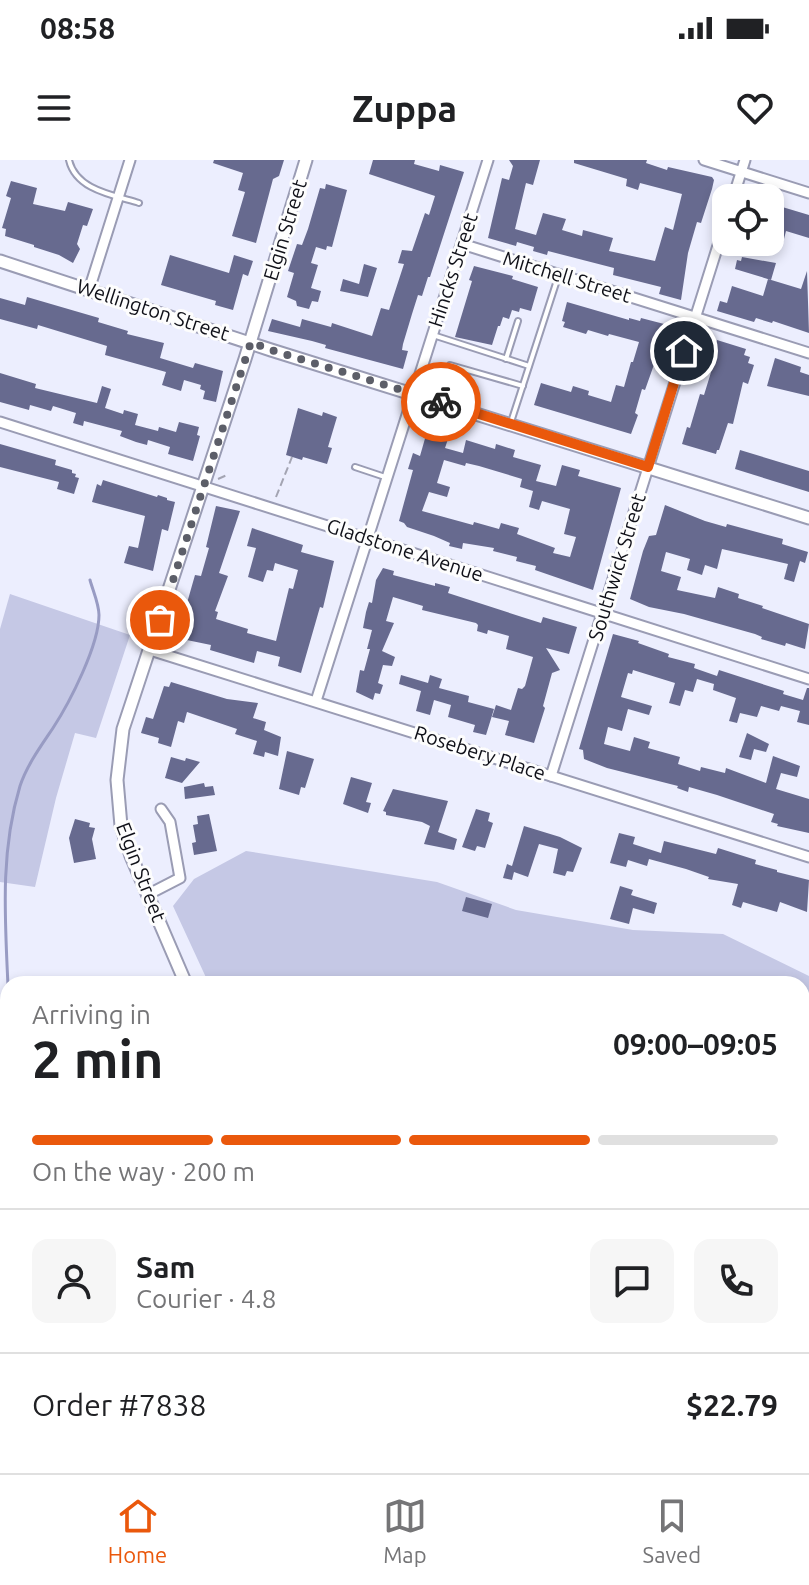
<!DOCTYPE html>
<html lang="en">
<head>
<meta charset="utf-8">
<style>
	:root { --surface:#fff; --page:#f6f6f6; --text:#202124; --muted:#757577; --line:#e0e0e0; --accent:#ea580c }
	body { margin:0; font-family:Ubuntu,sans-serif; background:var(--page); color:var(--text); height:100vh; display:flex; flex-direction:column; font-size:30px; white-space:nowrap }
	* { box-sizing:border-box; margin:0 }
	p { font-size:26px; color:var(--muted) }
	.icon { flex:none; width:44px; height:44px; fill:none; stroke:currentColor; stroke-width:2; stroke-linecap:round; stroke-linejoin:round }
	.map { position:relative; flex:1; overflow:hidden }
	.side { position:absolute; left:0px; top:816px; width:810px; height:498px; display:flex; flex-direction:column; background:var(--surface); border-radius:24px 24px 0 0; box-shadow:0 4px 12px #0003 }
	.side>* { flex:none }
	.controls { position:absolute; left:712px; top:24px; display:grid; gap:16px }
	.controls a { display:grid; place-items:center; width:72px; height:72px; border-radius:16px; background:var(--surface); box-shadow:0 4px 12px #0003; font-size:40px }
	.pin { position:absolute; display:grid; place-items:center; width:68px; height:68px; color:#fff; margin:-34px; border:4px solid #fff; border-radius:50%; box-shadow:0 2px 8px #0007 }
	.courier { position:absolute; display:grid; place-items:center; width:80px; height:80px; margin:-40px; border:6px solid #ea580c; border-radius:50%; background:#fff; color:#222; box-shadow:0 2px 10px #0007 }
	.head em { font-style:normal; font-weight:700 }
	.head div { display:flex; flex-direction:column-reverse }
	.head { display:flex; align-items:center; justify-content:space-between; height:136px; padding:0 32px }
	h1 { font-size:52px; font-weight:700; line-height:60px }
	.bar { display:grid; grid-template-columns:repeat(4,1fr); gap:12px 8px; align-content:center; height:96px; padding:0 32px }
	.bar i { height:10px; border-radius:6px; background:var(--line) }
	.bar .on { background:var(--accent) }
	.bar p { grid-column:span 4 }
	.line { display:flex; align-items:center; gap:20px; padding:0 32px; border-top:2px solid var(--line) }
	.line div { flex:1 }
	.round { display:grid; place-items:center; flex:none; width:84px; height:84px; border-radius:16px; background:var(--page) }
	.status { display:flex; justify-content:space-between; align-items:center; height:56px; padding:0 40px; background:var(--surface); direction:ltr }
	.status svg { height:22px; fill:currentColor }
	header { display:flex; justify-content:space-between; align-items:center; height:104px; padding:0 32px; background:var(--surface); font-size:36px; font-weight:700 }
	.tab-bar { display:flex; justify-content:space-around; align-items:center; height:112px; border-top:2px solid var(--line); background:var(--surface); font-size:22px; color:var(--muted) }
	.tab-bar a { display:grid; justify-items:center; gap:4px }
	.tab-bar .on { color:var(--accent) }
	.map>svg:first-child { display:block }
</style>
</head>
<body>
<div class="status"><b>08:58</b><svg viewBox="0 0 49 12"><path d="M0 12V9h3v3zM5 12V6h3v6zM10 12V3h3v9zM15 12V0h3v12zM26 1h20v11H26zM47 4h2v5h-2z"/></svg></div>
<header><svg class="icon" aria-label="menu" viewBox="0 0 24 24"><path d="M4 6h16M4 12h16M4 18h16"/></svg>Zuppa<svg class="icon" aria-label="heart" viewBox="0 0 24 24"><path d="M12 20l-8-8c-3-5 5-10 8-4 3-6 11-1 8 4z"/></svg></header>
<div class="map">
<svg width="809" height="1313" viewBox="0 0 809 1313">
	<rect width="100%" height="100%" fill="#eceefe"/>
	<!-- green -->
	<g fill="#c5c8e5">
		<path d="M10,434L130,475L96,578L75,573L56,638L35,727L0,722V469Z"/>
		<path d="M246,691L437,722L516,750L633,770L723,774L809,816V1033L802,1046V824H209L173,746L194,719Z"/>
		<path d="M8,888V1010L0,1016V890Z"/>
		<path d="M809,1082V1267L802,1261V1096Z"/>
	</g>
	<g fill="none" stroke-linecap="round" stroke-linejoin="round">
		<!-- stream -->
		<g stroke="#989bc3" stroke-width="3">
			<path d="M8,826C5,758 0,692 20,626C27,605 41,586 53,568C70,542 99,485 99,455C99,444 93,431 90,420"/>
			<path d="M0,879L8,873"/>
			<path d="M0,892L8,891"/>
		</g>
	</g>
	<!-- building -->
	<g fill="#676a8f" fill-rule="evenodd">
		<path d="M214,0H284L279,16L273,19L256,83L232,76L245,32L238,30L243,13L213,3Z"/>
		<path d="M373,0H415L414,4L439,11L440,5L464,12L430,117H428L422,136L418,135L412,154L403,184L402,190L408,191L403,209L325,188L326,185L312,181L268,171L272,159L300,167L302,159L331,167L332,163L372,176L381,148L389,150L404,104L398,103L402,90L412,91L425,53L429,55L435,36L369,14Z"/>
		<path d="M509,0H540L533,25L526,23L515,69L536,75L543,53L566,59L562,70L582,76L583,70L613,78L609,91L655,101L665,67L673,70L682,34L640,23L638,30L626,26L627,19L574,3V0H647L646,3L667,10L668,7L712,17L714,20L712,29L701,63L697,62L688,93L681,140L659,134L661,127L613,115L614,108L548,91L547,95L533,91L534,87L517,82L516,86L488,78L502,18L509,20L513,6Z"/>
		<path d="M11,21L37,28L33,44L65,51L68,42L93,49L87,66L83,65L77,84L80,89L73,103L59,95L34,87V85L5,76L6,69L2,68L11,38L6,36Z"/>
		<path d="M326,24L347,30L332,87L327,86L326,90L316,87L311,103L318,105L311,128L321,131L318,142L312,141L309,149L297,146L296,141L287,137L294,113L288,111L297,84L302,85L308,69L320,28L325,29Z"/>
		<path d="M779,46L809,55V78L786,71L783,83L770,79Z"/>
		<path d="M170,95L229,113L234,95L253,101L248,116L243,114L233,150L215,145L216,141L161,125Z"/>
		<path d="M742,97L776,103L771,120L735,109L737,100L741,101Z"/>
		<path d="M364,104L377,108L368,137L340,131L343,119L359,124Z"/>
		<path d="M474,106L513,116L512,119L538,127L531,151L520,148L519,152L512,150L509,159L503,157L500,166H498L492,185L455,177L472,121L469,120Z"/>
		<path d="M807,111L809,173L773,161L772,163L756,158L754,162L717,151L720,141L727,143L732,126L763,136L768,119L801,129Z"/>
		<path d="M27,137L99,158L98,162L128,171L127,174L164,183L160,198L193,208L195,203L223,211L216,242L203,239L205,231L200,229L201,225L184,220L181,231L162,225L166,212L105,195L107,186L38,165L37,169L0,159V138L25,145Z"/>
		<path d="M567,142L629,160V158L640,161L641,158L668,165L645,230L642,229L635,253L638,255L631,274L534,245L541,223L571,232L573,226L589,231L588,235L611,242L616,225L624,227L631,202H633L639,182L609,174L608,176L588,170L586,174L563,167L565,162L562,161Z"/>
		<path d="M717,180L746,189L744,195L750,197L748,203L754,205L748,224L743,222L733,264L728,263L719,290H717L716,294L682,284L687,267L690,268L700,234L704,235L712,209L705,203L709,189L714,190Z"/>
		<path d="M775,198L801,207L800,212L809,215V236L767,226Z"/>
		<path d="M0,213L36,224L35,228L97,243L102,226L111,229L105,248L123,254L124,250L138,254L135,265L158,271L159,267L176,272L179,262L199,267L197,275L200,276L193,301L168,294L170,287L148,280L147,285L136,282L120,276L122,271L84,261L83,266L73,263L76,253L53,246L51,251L30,245L29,250L0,242Z"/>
		<path d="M298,248L322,256L323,252L337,257L328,287L332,288L327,304L303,297L302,300L286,295Z"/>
		<path d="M428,268L450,273L445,288L463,293L466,280L495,289L496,284L515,290L513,297L541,305L536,321L556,326L562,305L580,310L578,316L621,328L593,430L535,410L536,406L516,401L517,397L493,391L494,388L463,383L462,389L449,386L450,383L434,376L407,367L404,363L399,361L413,310L408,309L413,293L420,296ZM444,300L465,306L466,303L479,306L522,319L520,327L533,331L529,347L539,350L542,341L570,349L564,374L576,377L570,397L553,393L555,388L517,374L519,368L501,363L499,369L474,362L473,365L422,351L429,332L447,337L450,327L437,323Z"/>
		<path d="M0,284L56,300L55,305L72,310V313L76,314L75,317L79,318L74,334L57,329L59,322L0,307Z"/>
		<path d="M740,290L809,311V332L735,309Z"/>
		<path d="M103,320L157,337L158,335L167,338V340L175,342L168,371L162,369L153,411L124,403L129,386L138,388L145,356L92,342L97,324L101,326Z"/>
		<path d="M665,345L705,361L726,367L727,364L783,379L782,384L808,392L805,403L800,401L794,422L784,419L788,404L722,389L717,409L705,405L702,415L687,410L690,399L666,392L661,411L681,417L677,430L715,438L718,427L739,434L738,438L763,446L762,448L809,464L805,489L786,483L785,486L761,479L762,477L755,474L684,454L649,447L630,439L643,391L649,376L656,375Z"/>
		<path d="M216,346L240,351L219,413L228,416L215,451L218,452L216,459L248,469L247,473L276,481L289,428L293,429L298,410L275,403L273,411L267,410L263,422L248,417L256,388L247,386L252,368L303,385L301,392L334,401L323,448L320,447L301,513L278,506L280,497L257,491L254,503L210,490L211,485L177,478L195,415L201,416L209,388L206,387Z"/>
		<path d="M383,408L394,411L393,415L435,426V423L450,427L448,433L522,457L541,463L543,457L577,467L569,494L546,488L560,510L552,513L543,546L545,548L534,583L505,575L509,561L492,557L496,545L511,550L518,528L522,529L525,526L533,497L506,489L509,476L488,470L487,474L477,471L478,465L476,463L422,450L423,446L393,437L386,461L394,463L382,491L395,497L392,506L383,505L378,523L383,525L380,534L375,533L373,540L356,532L360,510L364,511L370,489H367L372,470L363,468L366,452L369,442L372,443L376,420Z"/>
		<path d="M613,474L639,481L638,483L669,494L668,497L695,504L694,508L717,516L719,510L784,531L783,534L803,540L807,528H809V565L797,562L800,551L781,546L779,551L761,546L757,557L740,553L737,563L729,561L736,538L713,530L714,524L697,519L693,532L685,530L680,546L669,543L675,523L633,510L632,514L628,513L621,537L652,546L649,555L628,549L622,571L608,567L604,584L630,591L634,577L650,582L648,588L680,597L678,604L700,611L701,607L725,613L726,608L766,623L773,596L800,606L797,617L781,613L776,629L809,639V673L777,666L778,664L771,662L774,654L717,635L689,627L688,632L677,628L678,626L607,608L584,599L583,590L579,589Z"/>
		<path d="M401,515L428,523L430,515L442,519L439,528L469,536L468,542L494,549L486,575L473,572L475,565L448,557L451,545L434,540L430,555L416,551L421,531L399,524Z"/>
		<path d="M171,522L227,539L258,543L253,558L266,562L264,570L281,577L278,596L265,592L264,597L253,594L257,581L235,574L237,569L187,552L184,563L178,561L171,587L158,583L159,578L141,573L146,557L153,559L164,526L169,527Z"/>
		<path d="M747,573L769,584L766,592L754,589L751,600L739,597Z"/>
		<path d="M287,591L314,599L305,628L301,627L299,635L279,629Z"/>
		<path d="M171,597L185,601L186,598L200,602L182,623L165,618Z"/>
		<path d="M351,617L372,623L366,642L371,643L368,653L343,644Z"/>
		<path d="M204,623L205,627L213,626L215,635L185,639L184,627Z"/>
		<path d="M393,629L448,641L438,672L457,679L454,690L424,684L430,666L422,662L386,655V652L383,651Z"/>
		<path d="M476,649L490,653L488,661L493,663L485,688L477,686L475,691L462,687Z"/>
		<path d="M209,654L217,691L194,695L192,683L196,682L193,665L198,664L197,656Z"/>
		<path d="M75,659L90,663L89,667L95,668L92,679L96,699L74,703L69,678Z"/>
		<path d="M524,666L560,677L582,688L573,712L567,711L565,716L553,713L558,689L539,684L528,717L514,712L512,720L503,718L507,704L512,706Z"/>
		<path d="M619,673L635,677L633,684L661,693L664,681L716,694L718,688L756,700L755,704L777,710V712L809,720L807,752L780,742L777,752L743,742L741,748L732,745L738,724L708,719L709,717L686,709L649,699L647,706L628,700L626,707L610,703Z"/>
		<path d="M620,726L633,730L631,735L657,743L654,754L633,748L629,764L610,759Z"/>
		<path d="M466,737L492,744L488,758L462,751Z"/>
	</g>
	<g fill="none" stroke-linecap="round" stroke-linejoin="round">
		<defs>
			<g id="service">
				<path d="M69,0C76,30 113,35 139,43"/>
				<path d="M433,175L529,206"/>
				<path d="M506,199L518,161"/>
				<path d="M450,205L523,226"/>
				<path d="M511,262L559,114"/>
				<path d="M355,307L385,317"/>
			</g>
			<g id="minor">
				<path d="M704,0L809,33"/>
				<path d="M733,38L745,0"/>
				<path d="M462,84L809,193"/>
				<path d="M89,130L130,0"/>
				<path d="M0,262L809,519"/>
				<path d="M150,490L809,697"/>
				<path d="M316,541L488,0"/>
				<path d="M551,616L726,60"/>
				<path d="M147,735L180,718L170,662L161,649"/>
				<path d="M0,1033L8,1026"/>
				<path d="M453,1309L467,1313"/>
				<path d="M74,1313L76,1306"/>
			</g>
			<g id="tertiary">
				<path d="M0,101L271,190L809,358"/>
				<path d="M186,824L131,696L121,666L117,620L123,569L245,199L306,0"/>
				<path d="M253,1313L255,1306"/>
				<path d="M268,1313L271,1306"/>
			</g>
		</defs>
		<!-- service casing -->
		<use href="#service" stroke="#9a9cb4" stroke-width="8"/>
		<!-- minor casing -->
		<use href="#minor" stroke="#9a9cb4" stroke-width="13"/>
		<!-- tertiary casing -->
		<use href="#tertiary" stroke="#9a9cb4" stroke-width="15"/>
		<!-- path -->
		<g stroke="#a3a4b2" stroke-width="2" stroke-dasharray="8 4" stroke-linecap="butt">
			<path d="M218,319L227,315"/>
			<path d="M276,337L292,297"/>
			<path d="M0,878L8,877"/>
			<path d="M802,1076L809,1062"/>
			<path d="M802,1270L809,1259"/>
			<path d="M678,1313L681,1306"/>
			<path d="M780,1313L783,1306"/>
		</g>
		<!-- service -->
		<use href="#service" stroke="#fff" stroke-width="4"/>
		<!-- minor -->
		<use href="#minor" stroke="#fff" stroke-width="9"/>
		<!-- tertiary -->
		<use href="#tertiary" stroke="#fff" stroke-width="11"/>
		<!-- rail -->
		<g stroke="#858693" stroke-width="3" stroke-dasharray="14 14" stroke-linecap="butt">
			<path d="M802,1060L809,1046"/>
			<path d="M674,1313L677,1306"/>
		</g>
	</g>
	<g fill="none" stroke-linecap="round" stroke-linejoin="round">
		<!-- done -->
		<path stroke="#5c5e68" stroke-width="8" stroke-dasharray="0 14.4" d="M160,460L251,182L271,190L441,242"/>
		<!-- route -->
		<path stroke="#ea580c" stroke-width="10" d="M441,242L648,307L684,191"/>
	</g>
	<g text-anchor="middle" stroke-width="6" stroke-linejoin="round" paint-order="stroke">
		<!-- street labels -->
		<g font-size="20" fill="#0f1018" stroke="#fdfdfd">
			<text transform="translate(285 70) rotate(-73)" y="7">Elgin Street</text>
			<text transform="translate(453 110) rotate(-72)" y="7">Hincks Street</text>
			<text transform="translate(567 117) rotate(17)" y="7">Mitchell Street</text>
			<text transform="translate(153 150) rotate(18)" y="7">Wellington Street</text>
			<text transform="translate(405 390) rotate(18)" y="7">Gladstone Avenue</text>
			<text transform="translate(617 407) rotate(-73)" y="7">Southwick Street</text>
			<text transform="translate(480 593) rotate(18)" y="7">Rosebery Place</text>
			<text transform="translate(141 712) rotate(69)" y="7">Elgin Street</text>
		</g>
	</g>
</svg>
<div class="controls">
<a><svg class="icon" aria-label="locate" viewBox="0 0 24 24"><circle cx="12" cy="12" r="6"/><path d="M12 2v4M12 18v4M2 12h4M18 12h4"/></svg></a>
</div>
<div class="pin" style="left:160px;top:460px;background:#ea580c"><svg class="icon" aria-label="bag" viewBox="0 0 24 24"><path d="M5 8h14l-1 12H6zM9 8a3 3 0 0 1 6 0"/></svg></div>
<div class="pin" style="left:684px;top:191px;background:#1f2937"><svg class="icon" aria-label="home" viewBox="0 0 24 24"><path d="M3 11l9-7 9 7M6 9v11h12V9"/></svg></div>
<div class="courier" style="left:441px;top:242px"><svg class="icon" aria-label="bike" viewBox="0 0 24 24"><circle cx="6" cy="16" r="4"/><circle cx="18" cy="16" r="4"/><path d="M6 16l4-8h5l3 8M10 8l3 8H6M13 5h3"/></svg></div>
<section class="side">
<div class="head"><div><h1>2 min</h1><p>Arriving in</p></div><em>09:00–09:05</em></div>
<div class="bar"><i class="on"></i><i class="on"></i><i class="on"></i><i></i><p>On the way · 200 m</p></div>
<div class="line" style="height:144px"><a class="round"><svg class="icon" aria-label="person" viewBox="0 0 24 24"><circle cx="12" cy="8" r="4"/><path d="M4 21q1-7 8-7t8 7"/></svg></a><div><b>Sam</b><p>Courier · 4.8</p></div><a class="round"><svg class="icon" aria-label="chat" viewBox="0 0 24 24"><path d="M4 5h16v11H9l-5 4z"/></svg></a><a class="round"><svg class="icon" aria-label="phone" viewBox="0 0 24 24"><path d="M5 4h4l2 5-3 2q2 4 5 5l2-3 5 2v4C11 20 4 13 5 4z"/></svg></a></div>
<div class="line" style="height:104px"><div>Order #7838</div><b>$22.79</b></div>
</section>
</div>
<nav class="tab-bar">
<a class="on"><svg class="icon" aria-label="home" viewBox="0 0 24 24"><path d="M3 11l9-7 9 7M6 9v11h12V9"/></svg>Home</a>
<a><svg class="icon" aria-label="map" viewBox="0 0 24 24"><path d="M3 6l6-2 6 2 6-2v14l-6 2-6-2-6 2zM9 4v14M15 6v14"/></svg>Map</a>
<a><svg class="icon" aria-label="saved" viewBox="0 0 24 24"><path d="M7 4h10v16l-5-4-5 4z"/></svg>Saved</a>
</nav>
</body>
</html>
